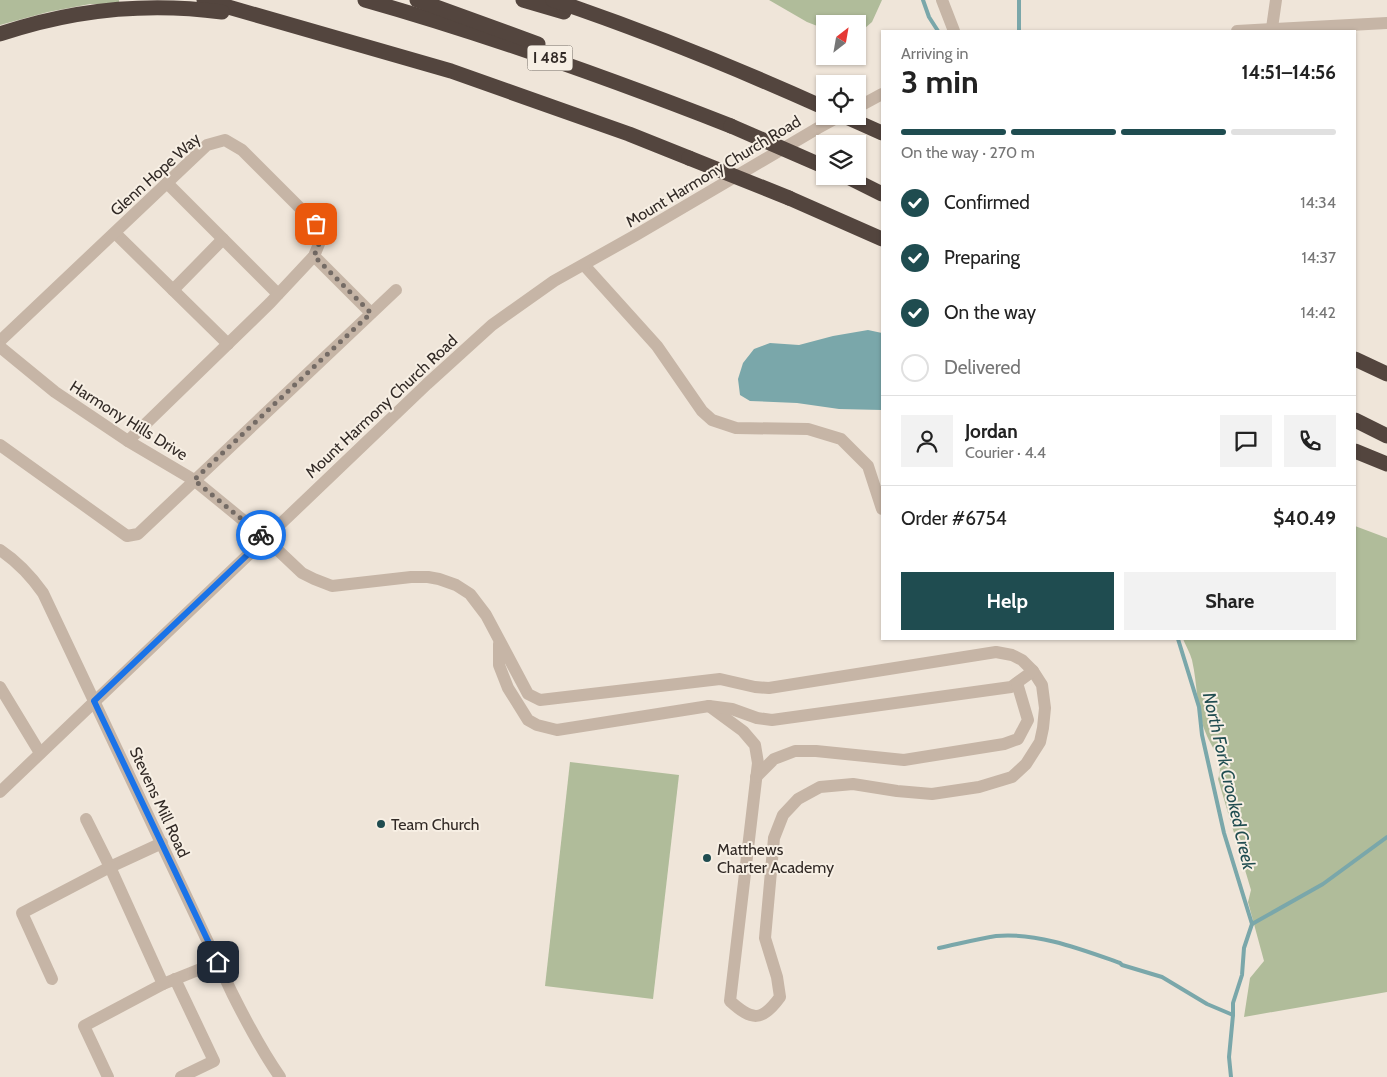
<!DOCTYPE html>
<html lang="en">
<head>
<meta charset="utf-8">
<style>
	:root { --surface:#fff; --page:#f2f2f2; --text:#222; --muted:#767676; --line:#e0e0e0; --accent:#1f4c50 }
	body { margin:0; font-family:Cabin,sans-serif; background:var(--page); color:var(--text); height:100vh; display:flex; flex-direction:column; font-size:19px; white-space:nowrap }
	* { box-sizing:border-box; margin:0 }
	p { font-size:16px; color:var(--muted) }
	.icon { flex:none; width:28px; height:28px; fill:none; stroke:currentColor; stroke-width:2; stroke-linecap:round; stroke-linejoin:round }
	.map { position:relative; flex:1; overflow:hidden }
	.sheet { position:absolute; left:881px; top:30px; width:475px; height:610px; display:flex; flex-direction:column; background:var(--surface); border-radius:0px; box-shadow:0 1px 4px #0004 }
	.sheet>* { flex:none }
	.needle { width:32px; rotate:31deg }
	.tools { position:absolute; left:816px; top:15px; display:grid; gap:10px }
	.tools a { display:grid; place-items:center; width:50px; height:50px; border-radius:0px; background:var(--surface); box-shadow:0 1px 4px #0004; font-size:25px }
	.pin { position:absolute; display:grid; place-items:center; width:42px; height:42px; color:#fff; margin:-21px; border-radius:10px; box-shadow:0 2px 8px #0006 }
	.courier { position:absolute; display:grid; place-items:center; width:50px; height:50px; margin:-25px; border:4px solid #1a73e8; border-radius:50%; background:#fff; color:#222; box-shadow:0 1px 6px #0007 }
	.summary em { font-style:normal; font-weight:700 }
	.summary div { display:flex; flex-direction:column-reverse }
	.summary { display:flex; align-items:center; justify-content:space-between; height:85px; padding:0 20px }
	h1 { font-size:32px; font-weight:700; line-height:38px }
	.bar { display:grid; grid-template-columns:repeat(4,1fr); gap:8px 5px; align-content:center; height:60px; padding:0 20px }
	.bar i { height:6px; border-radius:4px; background:var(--line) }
	.bar .selected { background:var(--accent) }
	.bar p { grid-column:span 4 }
	.line { display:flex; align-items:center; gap:12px; padding:0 20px; border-top:1px solid var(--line) }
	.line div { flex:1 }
	.round { display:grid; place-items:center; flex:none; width:52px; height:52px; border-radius:0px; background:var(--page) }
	ol { padding:0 20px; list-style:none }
	li { display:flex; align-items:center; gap:15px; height:55px }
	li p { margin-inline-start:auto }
	li .icon { padding:5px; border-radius:50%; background:var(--accent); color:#fff; stroke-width:4 }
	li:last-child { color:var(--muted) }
	li i { width:28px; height:28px; border:2px solid var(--line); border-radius:50% }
	.action { display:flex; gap:10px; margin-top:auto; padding:10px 20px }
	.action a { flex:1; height:58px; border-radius:0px; background:var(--accent); color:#fff; font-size:20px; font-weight:700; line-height:58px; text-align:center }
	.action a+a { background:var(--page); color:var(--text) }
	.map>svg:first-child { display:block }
</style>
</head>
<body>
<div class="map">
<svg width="1387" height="1077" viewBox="0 0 1387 1077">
	<rect width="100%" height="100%" fill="#efe5d9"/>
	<!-- green -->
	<g fill="#b0bc9a">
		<path d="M0,0H119V4H90L48,12L0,25Z"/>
		<path d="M769,0H882L872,22L858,34V24H825V29L807,22Z"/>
		<path d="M1355,526L1387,538V992L1244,1017L1250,978L1264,961L1248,902L1251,890L1218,779C1224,763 1214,751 1207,736C1196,712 1198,686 1192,660C1190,653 1186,646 1183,639H1355Z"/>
		<path d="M570,762L679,775L653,999L545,986Z"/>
	</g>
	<!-- water -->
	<path fill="#7aa7aa" d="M868,330L882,333V410L839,409L797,403L750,401L740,395L738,379L743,363L754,349L770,343L799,345L833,336Z"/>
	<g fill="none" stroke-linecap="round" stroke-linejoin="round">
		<!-- stream -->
		<g stroke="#7aa7aa" stroke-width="4">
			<path d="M923,0L929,17L938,31"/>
			<path d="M1019,0V31"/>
			<path d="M1178,639L1199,707L1202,735L1224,833L1252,924L1244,948L1242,975L1233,1003V1015L1229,1057L1231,1077"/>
			<path d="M1252,924L1323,884L1387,837"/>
			<path d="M939,948C958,944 977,939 996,936C1037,932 1083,950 1120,963L1122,965L1162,977L1207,1004L1233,1015"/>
		</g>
		<!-- minor -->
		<g stroke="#c6b5a6" stroke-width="12">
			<path d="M942,0L954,31"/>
			<path d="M1272,28L1276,0"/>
			<path d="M1237,31L1387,23"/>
			<path d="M858,107L882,94"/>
			<path d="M167,183L278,294"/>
			<path d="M115,233L228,344"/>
			<path d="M314,256L371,313"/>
			<path d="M584,265L657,346L702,411L712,420L736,428L808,429L841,439L868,466L882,509"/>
			<path d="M173,290L223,239"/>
			<path d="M0,341L207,145L225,140L242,150L316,224L321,239L314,256L270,303L128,441"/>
			<path d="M0,347L55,392L128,441L194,480L265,538L302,573L314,579L332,586L411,577H428L439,579L456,585L470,594L486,615L528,694L540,700L720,679L755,687L769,688L996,652L1012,655L1022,660L1033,671L1042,685L1045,708L1043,728L1040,742L1026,764L1012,777L979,787L932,794L897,791L853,784L820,787L798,799L783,815L774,838L765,938L777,977L780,997C762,1022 752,1021 730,1001L758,763L755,745L743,731L709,706"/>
			<path d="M0,445L127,536L138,534L396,290"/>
			<path d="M0,550C18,562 31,576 43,593L232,993C247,1023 261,1050 280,1077"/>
			<path d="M499,644V665L508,688L528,720L537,725L557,730L709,706L732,709L757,718L772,720L1011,687L1033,671"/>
			<path d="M0,687L40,753"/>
			<path d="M756,777L774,759L795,751H816L904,760L1004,744L1018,739L1028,720L1017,683"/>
			<path d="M0,792L427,384L492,325L554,281L636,235L818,128L840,116"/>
			<path d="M86,819L110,867L162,843"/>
			<path d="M52,979L22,913L110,867L163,984L218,962"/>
			<path d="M175,979L214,1061L181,1077"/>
			<path d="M108,1077L84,1026L163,984"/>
		</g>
		<!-- highway -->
		<g stroke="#53453e" stroke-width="15">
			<path d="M204,0L451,71L629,134L689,158"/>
			<path d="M365,0C489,35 611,79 731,126"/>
			<path d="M417,0L538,44"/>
			<path d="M523,0L564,12"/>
			<path d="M553,0C645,31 736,68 825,108"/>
			<path d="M0,34C71,10 147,2 222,12"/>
			<path d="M844,116L882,133"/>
			<path d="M846,176L882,194"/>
			<path d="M789,198L882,239"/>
			<path d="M1355,359L1387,374"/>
			<path d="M1355,420L1387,436"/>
			<path d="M1355,451L1387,464"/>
		</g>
		<!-- highway-bridge -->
		<g stroke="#53453e" stroke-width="15">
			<path d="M731,126L825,167"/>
			<path d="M689,158L789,198"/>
		</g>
	</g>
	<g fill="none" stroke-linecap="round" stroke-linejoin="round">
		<!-- done -->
		<path stroke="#746b65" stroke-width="5" stroke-dasharray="0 9" d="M261,535L194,480L371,313L314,256L321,239L316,224"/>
		<!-- route -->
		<path stroke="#1a73e8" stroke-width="6" d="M218,962L94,701L265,538L261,535"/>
	</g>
	<!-- markers -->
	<g fill="#1f4c50" stroke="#f7efe4" stroke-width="2">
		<circle cx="381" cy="824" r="5"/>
		<circle cx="707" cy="858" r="5"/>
	</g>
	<g text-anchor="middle" stroke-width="4" stroke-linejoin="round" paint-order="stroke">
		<!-- shield labels -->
		<rect fill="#f7efe4" stroke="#6d655f" stroke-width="1" x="527.5" y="45.5" width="45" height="25" rx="4"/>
		<g font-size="15" font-weight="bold" fill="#322a26">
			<text x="550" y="63">I 485</text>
		</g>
		<!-- street labels -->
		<g font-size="16" fill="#322a26" stroke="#f7efe4">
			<text transform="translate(713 171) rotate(-31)" y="6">Mount Harmony Church Road</text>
			<text transform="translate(155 174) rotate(-42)" y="6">Glenn Hope Way</text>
			<text transform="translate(381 406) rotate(-43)" y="6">Mount Harmony Church Road</text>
			<text transform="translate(129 420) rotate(32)" y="6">Harmony Hills Drive</text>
			<text transform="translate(160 802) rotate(65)" y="6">Stevens Mill Road</text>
		</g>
		<!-- poi labels -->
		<g font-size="16" fill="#322a26" stroke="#f7efe4" text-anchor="start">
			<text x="391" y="830">Team Church</text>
			<text x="717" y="855">Matthews<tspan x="717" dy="18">Charter Academy</tspan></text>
		</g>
		<!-- water labels -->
		<g font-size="18" font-style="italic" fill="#1f4c50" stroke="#f7efe4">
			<text transform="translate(1229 781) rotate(77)" y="6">North Fork Crooked Creek</text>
		</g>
	</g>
</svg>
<div class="tools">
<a><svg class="needle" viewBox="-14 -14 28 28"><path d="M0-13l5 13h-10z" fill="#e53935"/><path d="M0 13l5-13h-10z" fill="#767676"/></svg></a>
<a><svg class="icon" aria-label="locate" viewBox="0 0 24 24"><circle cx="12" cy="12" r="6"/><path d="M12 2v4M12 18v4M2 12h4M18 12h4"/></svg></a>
<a><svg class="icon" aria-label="layers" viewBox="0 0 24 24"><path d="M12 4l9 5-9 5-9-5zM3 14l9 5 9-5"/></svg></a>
</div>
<div class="pin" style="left:316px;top:224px;background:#ea580c"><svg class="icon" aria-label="bag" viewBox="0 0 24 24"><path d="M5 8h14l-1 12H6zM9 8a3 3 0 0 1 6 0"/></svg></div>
<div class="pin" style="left:218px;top:962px;background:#1f2937"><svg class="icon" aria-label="home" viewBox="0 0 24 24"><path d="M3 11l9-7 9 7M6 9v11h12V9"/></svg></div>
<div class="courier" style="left:261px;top:535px"><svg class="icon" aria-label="bike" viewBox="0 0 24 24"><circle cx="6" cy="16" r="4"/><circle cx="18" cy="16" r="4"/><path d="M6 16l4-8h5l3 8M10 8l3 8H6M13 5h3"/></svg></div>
<section class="sheet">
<div class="summary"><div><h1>3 min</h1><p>Arriving in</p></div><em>14:51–14:56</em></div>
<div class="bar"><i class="selected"></i><i class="selected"></i><i class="selected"></i><i></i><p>On the way · 270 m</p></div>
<ol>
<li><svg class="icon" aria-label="check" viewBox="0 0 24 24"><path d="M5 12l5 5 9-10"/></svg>Confirmed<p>14:34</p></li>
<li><svg class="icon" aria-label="check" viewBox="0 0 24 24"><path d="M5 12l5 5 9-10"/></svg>Preparing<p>14:37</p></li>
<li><svg class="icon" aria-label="check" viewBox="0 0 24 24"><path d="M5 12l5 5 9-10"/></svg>On the way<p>14:42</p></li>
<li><i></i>Delivered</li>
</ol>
<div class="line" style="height:90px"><a class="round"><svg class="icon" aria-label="person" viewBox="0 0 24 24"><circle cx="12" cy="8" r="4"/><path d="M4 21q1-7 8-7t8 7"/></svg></a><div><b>Jordan</b><p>Courier · 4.4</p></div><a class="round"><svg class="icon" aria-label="chat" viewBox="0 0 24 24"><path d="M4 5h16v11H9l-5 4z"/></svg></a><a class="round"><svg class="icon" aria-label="phone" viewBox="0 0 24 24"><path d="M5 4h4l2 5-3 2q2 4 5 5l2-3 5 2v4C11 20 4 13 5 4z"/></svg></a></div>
<div class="line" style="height:65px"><div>Order #6754</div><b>$40.49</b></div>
<div class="action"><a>Help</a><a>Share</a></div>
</section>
</div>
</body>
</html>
